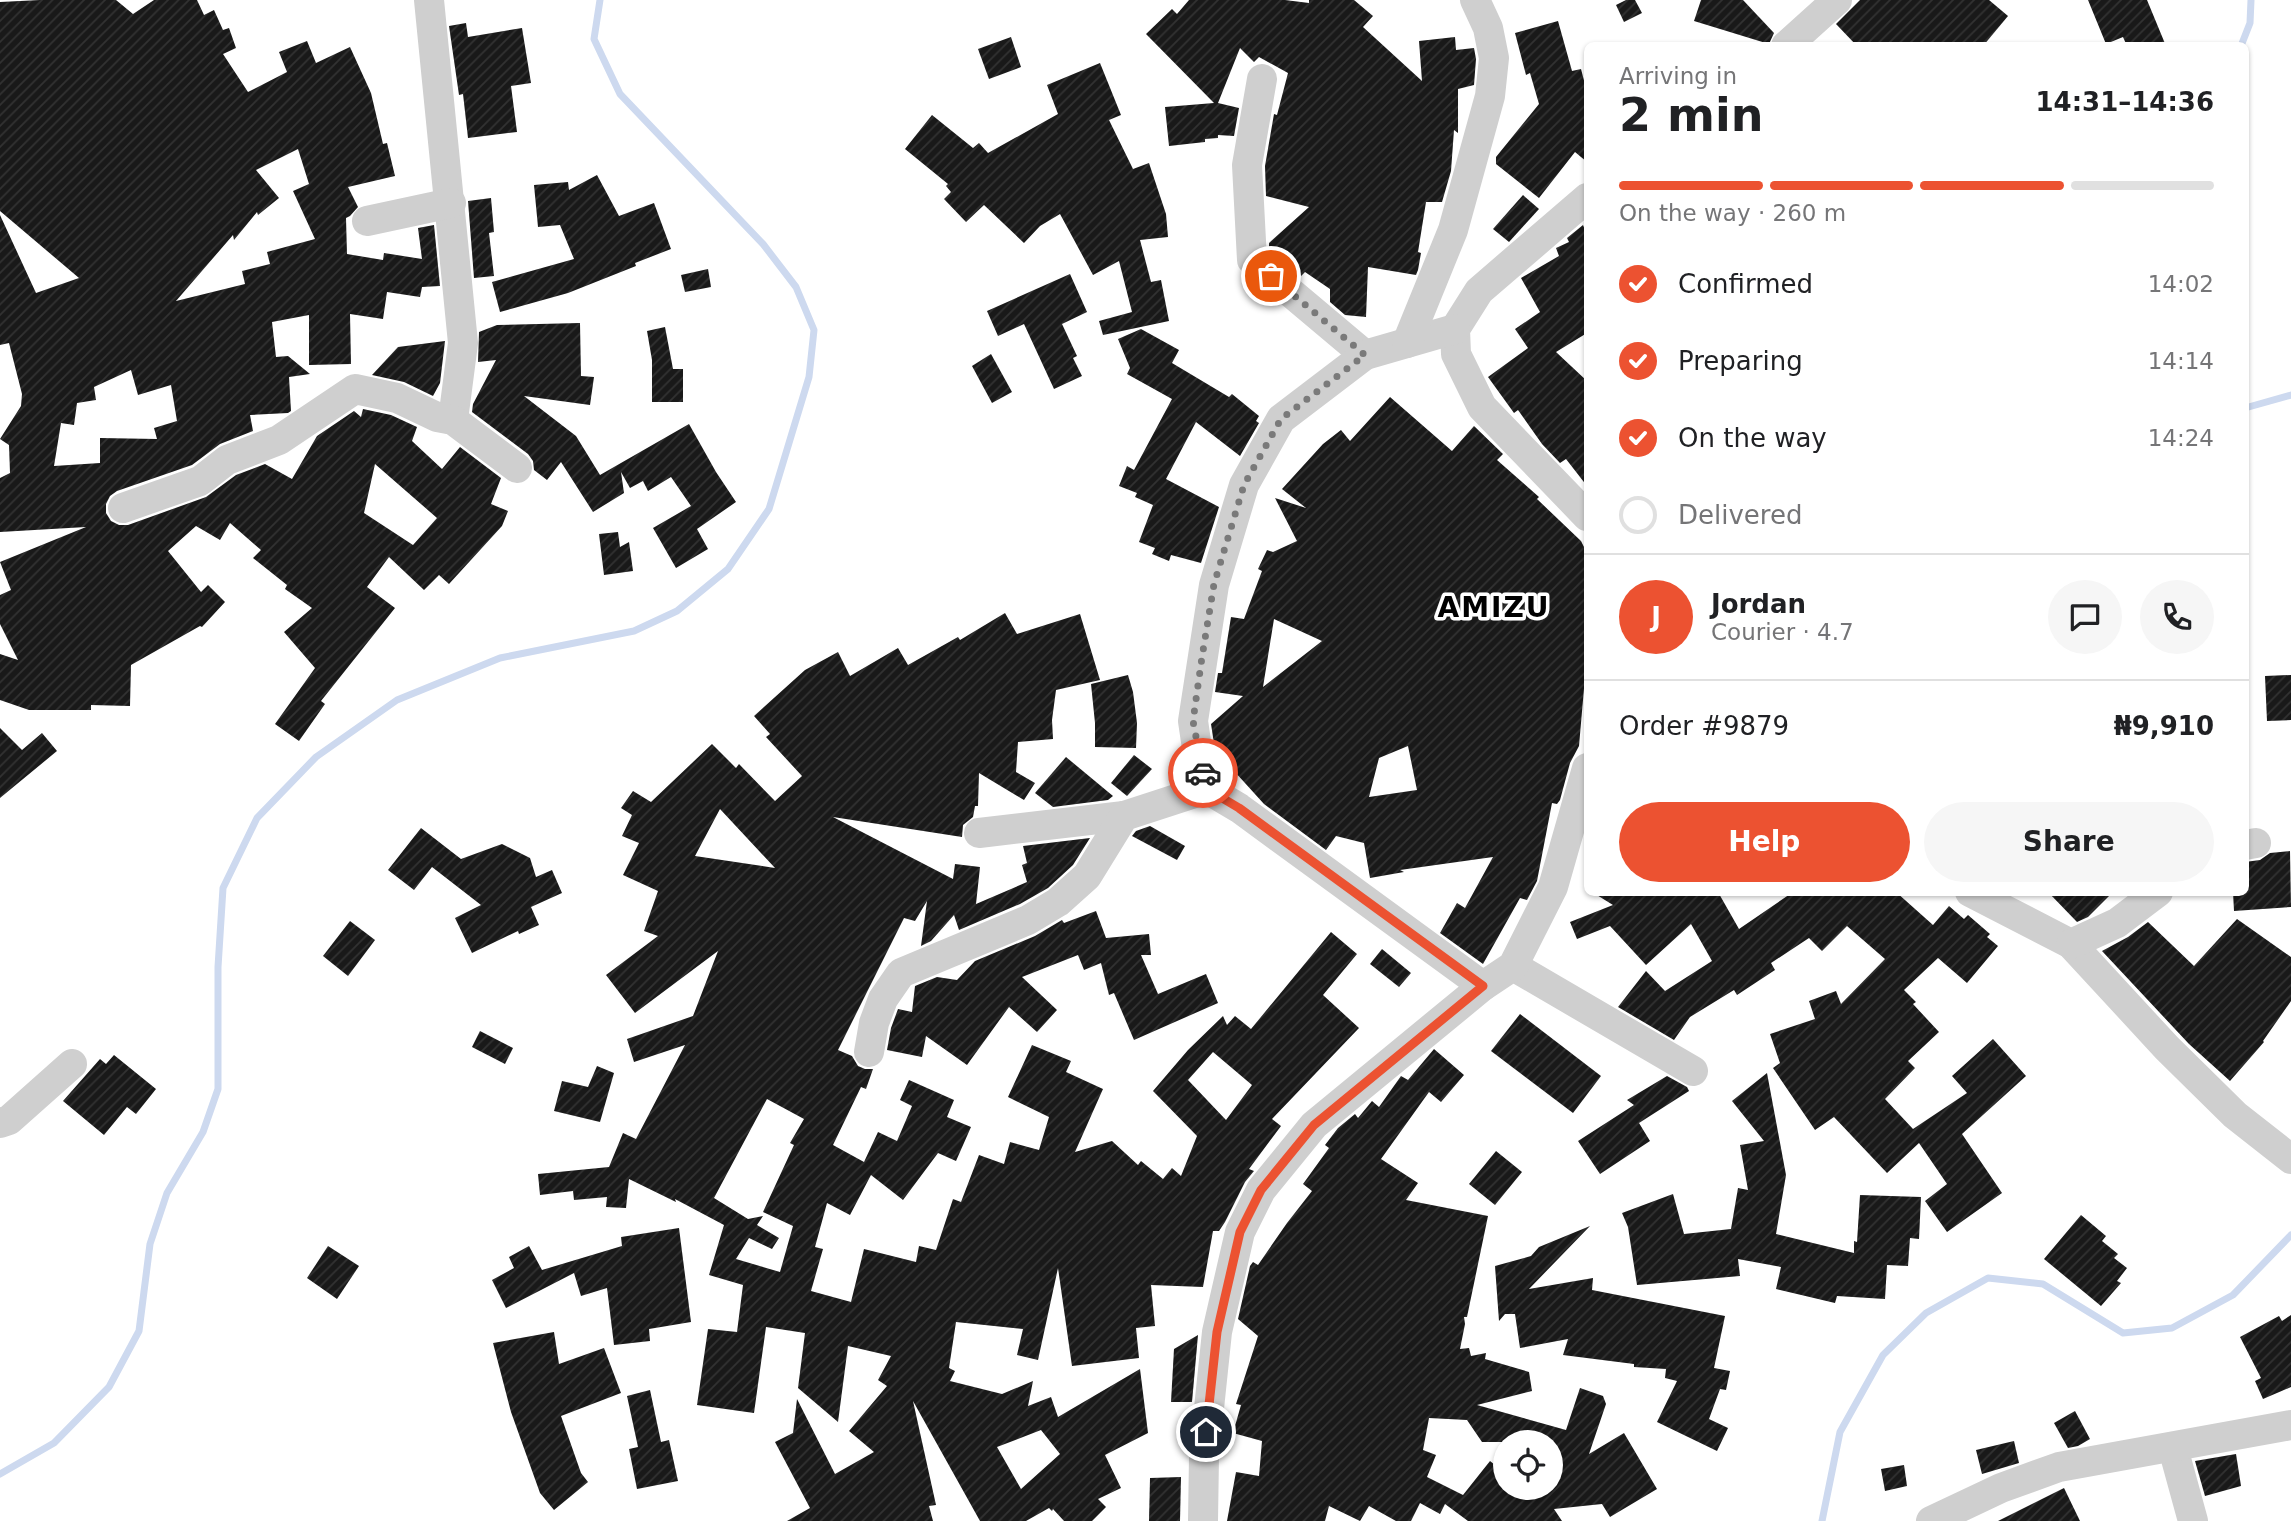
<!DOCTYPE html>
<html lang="en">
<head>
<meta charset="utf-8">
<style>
	:root { --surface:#fff; --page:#f6f6f6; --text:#202124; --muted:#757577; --line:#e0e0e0; --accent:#ec5231 }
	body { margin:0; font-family:"DejaVu Sans",sans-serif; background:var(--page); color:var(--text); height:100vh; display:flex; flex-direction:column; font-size:26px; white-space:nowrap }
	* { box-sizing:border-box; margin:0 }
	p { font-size:23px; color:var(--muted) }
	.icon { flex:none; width:38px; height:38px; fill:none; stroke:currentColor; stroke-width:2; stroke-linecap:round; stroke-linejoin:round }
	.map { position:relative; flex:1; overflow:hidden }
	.side { position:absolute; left:1584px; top:42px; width:665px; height:854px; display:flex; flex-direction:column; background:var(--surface); border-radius:10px; box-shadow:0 2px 5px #0004 }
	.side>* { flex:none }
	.buttons { position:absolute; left:1493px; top:1430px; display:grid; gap:14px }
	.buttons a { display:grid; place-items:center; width:70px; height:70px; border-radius:50%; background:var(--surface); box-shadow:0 2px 5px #0004; font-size:35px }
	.pin { position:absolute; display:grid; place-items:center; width:60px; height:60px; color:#fff; margin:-30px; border:4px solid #fff; border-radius:50%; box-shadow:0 2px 7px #0007 }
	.courier { position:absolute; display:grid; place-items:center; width:70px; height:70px; margin:-35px; border:5px solid #ec5231; border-radius:50%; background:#fff; color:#222; box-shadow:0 2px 9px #0007 }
	.summary em { font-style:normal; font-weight:800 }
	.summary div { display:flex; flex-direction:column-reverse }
	.summary { display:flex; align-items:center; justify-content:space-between; height:119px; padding:0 35px }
	h1 { font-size:46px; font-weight:800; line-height:52px }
	.bar { display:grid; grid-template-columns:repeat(4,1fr); gap:10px 7px; align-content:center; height:84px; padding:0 35px }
	.bar i { height:9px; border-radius:5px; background:var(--line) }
	.bar .current { background:var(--accent) }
	.bar p { grid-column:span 4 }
	.line { display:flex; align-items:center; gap:18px; padding:0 35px; border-top:2px solid var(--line) }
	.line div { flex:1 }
	.round { display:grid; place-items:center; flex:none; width:74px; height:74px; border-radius:37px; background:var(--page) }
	ol { padding:0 35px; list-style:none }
	li { display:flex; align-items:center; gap:21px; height:77px }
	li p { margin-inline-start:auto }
	li .icon { padding:7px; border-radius:50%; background:var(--accent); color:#fff; stroke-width:4 }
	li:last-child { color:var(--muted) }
	li i { width:38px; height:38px; border:4px solid var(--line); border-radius:50% }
	.cta { display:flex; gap:14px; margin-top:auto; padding:14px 35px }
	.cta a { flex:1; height:80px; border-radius:42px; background:var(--accent); color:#fff; font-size:28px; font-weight:800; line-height:80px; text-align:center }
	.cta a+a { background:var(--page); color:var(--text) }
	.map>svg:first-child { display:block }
</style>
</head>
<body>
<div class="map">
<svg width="2291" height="1521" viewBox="0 0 2291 1521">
	<defs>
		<pattern id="building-hatch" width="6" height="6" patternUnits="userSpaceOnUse" patternTransform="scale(1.75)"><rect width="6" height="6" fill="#191919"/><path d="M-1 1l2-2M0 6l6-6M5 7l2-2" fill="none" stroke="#323232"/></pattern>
	</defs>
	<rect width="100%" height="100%" fill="#fff"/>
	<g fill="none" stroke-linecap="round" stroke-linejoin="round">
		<!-- stream -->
		<g stroke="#cdd9ef" stroke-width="7">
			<path d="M2241,46L2250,23L2251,0"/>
			<path d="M2245,408L2291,395"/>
			<path d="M0,1474L54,1443L109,1387L139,1331L150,1244L167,1193L203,1132L218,1089V967L223,888L257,818L316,757L397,700L500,658L634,631L677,611L728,569L769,509L809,377L814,330L796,287L763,244L620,94L594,39L600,0"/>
			<path d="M1822,1521L1840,1432L1883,1355L1926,1313L1988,1278L2043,1284L2123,1333L2172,1328L2233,1295L2291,1235"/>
		</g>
	</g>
	<!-- building -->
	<g fill="url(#building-hatch)" fill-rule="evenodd">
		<path d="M40,0H116L133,14L154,0H197L204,15L214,10L223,30L229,28L236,48L223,54L248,92L287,72L279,52L307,41L316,63L350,47L371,93L383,144L387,143L395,176L348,187L358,207L350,216L346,218L347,254L383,260L384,253L422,259L418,228L434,225L440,286L422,287L420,297L387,292L383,319L350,314L351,364L309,365V315L272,322L276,357L288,356L310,374L289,377L291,411L288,413L250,415L253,431L220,444L192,465L117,491L110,496L106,504V513L111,521L119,525H128L206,497L236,475L265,464L292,479L317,436L354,411L361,417L363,409L391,415L417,427L412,441L442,469L460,447L501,478L491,504L508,511L502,526L449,584L439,575L424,590L389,557L367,587L395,608L321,701L325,704L299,741L275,724L315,668L284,632L312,608L285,589L287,585L253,558L261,550L230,523L220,540L196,526L168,551L201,592L208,585L225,602L202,627L200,626L131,665L130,706L91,705V710H29L0,700V654L18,660L0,624V595L11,590L0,562L86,527L0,532V478L10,473L9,445L0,439L21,406L22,394L9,343L0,345V215L36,293L79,278L0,211V2ZM298,149L309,184L293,191L315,239L267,252L270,264L242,271L245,284L176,301L233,235L234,240L257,212L258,215L279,198L256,170ZM131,370L138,395L171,385L177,421L154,428L157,439L100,438V463L54,466L61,423L74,425L77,403L96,400L94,387ZM375,464L437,518L413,545L364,513Z"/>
		<path d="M1189,0H1285L1309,3V0H1354L1373,16L1363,27L1422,81L1419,41L1455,37L1456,50L1474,48L1476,59L1474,85L1458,89V133L1454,130L1451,171L1442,202H1426L1418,252L1421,253L1418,270L1416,275L1368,267L1366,317L1345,315L1330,302V289L1305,272L1300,277L1269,248V243L1309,207L1266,196L1265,166L1274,114L1277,115L1288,73L1259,57L1254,62L1240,48L1218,103L1239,108L1234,136L1218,135V138L1205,139V142L1169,146L1165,107L1214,103L1146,34L1172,9L1177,14Z"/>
		<path d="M1626,0H1635L1642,13L1624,22L1616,5Z"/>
		<path d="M1701,0H1743L1774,33L1769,44L1694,21Z"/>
		<path d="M1860,0H1989L2008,16L1983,46H1857L1836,24Z"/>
		<path d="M2088,0H2147L2166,46H2127L2123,37L2106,44Z"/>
		<path d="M1558,21L1572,71L1581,69L1587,92V162L1575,152L1539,198L1496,164V157L1539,104L1530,73L1526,75L1515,33Z"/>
		<path d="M466,23L468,37L522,28L531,83L511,86L517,132L468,138L463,94L459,95L449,26Z"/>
		<path d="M1011,37L1021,67L989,79L978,49Z"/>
		<path d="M1100,63L1121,115L1109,120L1133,169L1149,163L1166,214L1168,237L1140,240L1151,282L1161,280L1169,321L1103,335L1099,321L1132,312L1119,261L1093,275L1060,214L1040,226L1024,243L984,205L966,222L944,199L951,192L946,186L948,184L905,149L932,115L973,148L979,143L988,153L1058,114L1047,85Z"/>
		<path d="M597,175L619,216L654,203L671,249L635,263L636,266L568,293L500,312L492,282L574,259L560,225L538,227L534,185L568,182L569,190Z"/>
		<path d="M1523,195L1539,209L1509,242L1493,229Z"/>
		<path d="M491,198L494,232L489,233L494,276L474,278L468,201Z"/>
		<path d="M1583,225L1587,235V333L1556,352L1587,381V486L1566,459L1560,463L1542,444L1518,410L1514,413L1488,377L1528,348L1515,329L1540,312L1521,278L1559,256L1556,248L1569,242L1567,238Z"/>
		<path d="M708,269L711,287L685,292L681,275Z"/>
		<path d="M1070,274L1087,312L1062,324L1077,356L1073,358L1082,376L1054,389L1024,324L998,336L987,311Z"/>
		<path d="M580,323L581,376L594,377L590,405L524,396L576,436L600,475L689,424L716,472L736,502L697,529L708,549L676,568L653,528L691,506L671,477L648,491L643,481L630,488L621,472L624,493L593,512L561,462L547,480L534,470L533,461L528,454L472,412L473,404L496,360L478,362L479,332L497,325Z"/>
		<path d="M665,327L673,369H683V402H652V360L647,331Z"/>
		<path d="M1141,329L1179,350L1172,363L1229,397L1232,394L1259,416L1256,421L1259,423L1240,456L1196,422L1166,479L1219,507L1201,563L1171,555L1169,561L1152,554L1155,548L1139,542L1153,505L1135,497L1137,493L1119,486L1127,466L1134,470L1172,399L1127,374L1130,368L1118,339Z"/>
		<path d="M445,341L440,383L433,396L404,382L372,375L398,347Z"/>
		<path d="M991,354L1012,392L992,403L972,366Z"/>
		<path d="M1390,397L1452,451L1474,426L1503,454L1497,460L1539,497L1537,499L1581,541L1587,553V677H1585L1579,746L1570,763L1560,800L1557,804L1552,803L1537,881L1527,900L1520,898L1483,964L1440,933L1457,903L1465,908L1493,857L1400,870L1404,872L1370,878L1364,843L1336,836L1326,850L1264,804L1215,750L1211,724L1243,696L1215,692L1218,673H1222L1231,617L1244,619L1262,571L1258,569L1267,550L1273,552L1297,541L1275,498L1306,508L1282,489L1323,444L1341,430L1350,441ZM1274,619L1322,641L1263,687ZM1408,746L1417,790L1369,797L1379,758Z"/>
		<path d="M618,532L620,547L629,542L633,571L604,575L599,534Z"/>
		<path d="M1005,613L1017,634L1080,614L1100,680L1056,690L1052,720L1053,739L1018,742L1016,772L1035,783L1024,800L979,773L978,806H975L973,817L963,825L962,837L833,817L953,879L955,864L980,867L976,904L1027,882L1022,865L1027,863L1023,846L1090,838L1073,865L1048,888L1020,904L959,930L954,915L931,941L921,946L927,901L915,921L904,918L838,1050L852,1056L858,1066L865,1069H873L866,1089L861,1087L833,1145L864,1162L878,1132L897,1141L912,1106L900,1100L909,1080L954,1100L947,1117L971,1127L956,1161L938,1153L903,1200L871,1175L850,1215L827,1203L815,1247L823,1249L811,1291L851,1302L864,1249L916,1262L919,1246L936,1250L953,1199L961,1202L979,1155L1004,1164L1010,1142L1039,1150L1049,1117L1008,1097L1032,1045L1071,1061L1066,1072L1103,1089L1075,1152L1112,1141L1138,1165L1141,1161L1163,1179L1172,1168L1181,1176L1197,1136L1153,1091L1188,1050L1223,1016L1227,1025L1235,1016L1251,1029L1331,932L1357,954L1323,995L1359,1028L1272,1119L1281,1126L1249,1169L1254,1171L1245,1182L1225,1222L1219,1231H1213L1203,1287L1151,1285L1155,1326L1136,1328L1139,1358L1072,1366L1058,1268L1038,1360L1017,1355L1023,1329L956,1322L949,1368L955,1371L950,1381L1002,1394L1033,1381L1028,1406L1051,1397L1058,1417L1140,1369L1148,1433L1105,1455L1121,1488L1098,1499L1106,1507L1092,1521H1064L1053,1509L1052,1511L1049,1508L1026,1521H980L913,1401L936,1505L929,1506L933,1521H787L810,1508L775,1442L793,1433L797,1399L835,1474L874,1452L849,1431L887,1386L878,1380L891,1356L848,1346L838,1422L798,1388L805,1333L766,1327L754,1413L697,1405L708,1329L737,1332L743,1285L709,1275L724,1225L675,1199L676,1202L629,1179L626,1208L606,1207L607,1197L574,1200L573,1191L540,1195L538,1174L609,1167L623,1133L636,1139L685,1045L634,1062L627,1039L693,1016L718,951L635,1013L606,975L658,936L644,931L658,891L623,875L639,843L622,836L632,815L621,808L633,791L651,802L712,744L736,768L739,764L775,801L802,776L766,737L770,734L754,716L805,670L838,652L850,676L898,648L908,665L958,637L960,640ZM720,809L775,868L695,856ZM1213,1052L1252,1085L1226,1120L1188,1080ZM767,1099L804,1119L790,1143L794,1145L763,1212L793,1226L780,1272L736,1259L749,1238L772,1249L779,1238L757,1225L763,1216L748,1219L714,1198ZM1041,1430L1060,1454L1021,1489L997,1447Z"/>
		<path d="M1128,675L1133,692L1137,723L1136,748L1095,747V723L1091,684Z"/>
		<path d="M2291,675V720L2267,721L2265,676Z"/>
		<path d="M0,728L22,750L42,733L57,751L0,798Z"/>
		<path d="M1134,755L1152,769L1127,796L1111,783Z"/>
		<path d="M1066,757L1113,796L1108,800L1053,807L1035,793Z"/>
		<path d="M1150,826L1185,846L1177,860L1132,836L1136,831Z"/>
		<path d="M421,828L461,859L502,844L530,858L536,877L552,870L562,893L531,907L539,925L519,934L518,931L472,953L455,918L481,905L432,867L414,890L388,870Z"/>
		<path d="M2290,851L2291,907L2234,911L2233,892H2245V862L2260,860L2270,853Z"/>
		<path d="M1592,892H1718L1739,929L1793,892H1896L1933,925L1949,906L1964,919L1968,915L1990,934L1987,937L1998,946L1967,983L1938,958L1904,990L1916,1002L1913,1004L1939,1032L1908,1061L1915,1068L1885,1099L1913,1129L1967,1093L1952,1076L1993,1039L2026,1076L1962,1134L2002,1193L1947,1232L1925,1201L1947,1184L1919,1143L1887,1173L1834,1117L1815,1130L1773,1068L1780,1063L1770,1034L1815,1019L1809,1001L1836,991L1841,1004L1885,959L1847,926L1822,951L1809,938L1771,963L1775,970L1737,995L1734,990L1690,1017L1674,1040L1618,1007L1646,971L1665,991L1712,961L1691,924L1646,965L1610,926L1577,939L1570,922L1613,905Z"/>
		<path d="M2048,892H2113L2088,917L2077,922Z"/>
		<path d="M1096,911L1106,938L1149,934L1151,955H1141L1158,994L1206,974L1218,1003L1134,1040L1114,993L1109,995L1101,963L1084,970L1078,955L1022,977L1057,1010L1037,1032L1009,1007L967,1065L926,1036L922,1057L887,1050L891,1028L898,1009L912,1012L915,986L937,977L957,980L975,961L1035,936L1062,920L1064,923Z"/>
		<path d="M2237,919L2291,957V1001L2263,1041L2264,1042L2230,1081L2189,1044L2102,951L2128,937L2148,922L2194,966Z"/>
		<path d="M350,921L375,940L348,976L323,956Z"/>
		<path d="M1382,949L1411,973L1399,987L1370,964Z"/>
		<path d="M1520,1014L1601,1076L1573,1113L1491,1051Z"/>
		<path d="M480,1031L513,1048L505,1064L472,1047Z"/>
		<path d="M1434,1049L1464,1075L1441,1102L1429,1092L1381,1159L1418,1183L1406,1200L1488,1216L1467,1317H1464L1465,1324L1460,1349L1469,1348L1471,1356L1486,1353L1485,1359L1529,1372L1532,1391L1477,1405L1566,1430L1580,1388L1603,1396L1606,1404L1589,1454L1624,1433L1657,1489L1610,1517L1602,1504L1554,1509L1562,1521H1468L1445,1504L1440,1514L1420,1503L1411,1521H1396L1369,1506L1360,1521L1329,1506L1325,1521H1227L1236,1472L1259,1476L1262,1441L1233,1433L1241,1405L1236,1404L1258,1336L1238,1319L1250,1266L1253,1262L1258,1265L1287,1223L1312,1191L1303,1184L1329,1148L1325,1145L1338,1128L1355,1114L1358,1118L1372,1101L1379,1107L1401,1076L1408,1080ZM1429,1418L1467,1420L1482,1442H1550V1488H1505V1473L1490,1461L1463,1495L1427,1477L1436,1455L1423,1450Z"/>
		<path d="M114,1055L156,1089L136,1114L127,1107L104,1135L63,1101L100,1059L106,1064Z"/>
		<path d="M597,1066L614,1073L600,1122L554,1111L562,1081L588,1087Z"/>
		<path d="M1767,1073L1786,1175L1776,1234L1854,1253V1241L1857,1242L1860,1195L1921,1197L1919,1239L1910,1238L1908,1266L1887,1265L1885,1299L1837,1296L1835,1303L1776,1289L1781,1267L1738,1259L1740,1276L1637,1285L1628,1227L1622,1213L1673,1194L1684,1234L1731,1229L1738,1188L1748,1190L1740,1145L1764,1141L1732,1101Z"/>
		<path d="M1667,1076L1687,1087L1689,1091L1639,1123L1650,1141L1600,1174L1578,1141L1634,1105L1627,1100Z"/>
		<path d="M1496,1151L1522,1172L1495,1205L1469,1184Z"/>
		<path d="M2081,1215L2106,1236L2102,1241L2118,1254L2114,1258L2127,1268L2117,1281L2121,1283L2101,1306L2044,1259Z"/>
		<path d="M1590,1226L1529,1289L1593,1278L1592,1290L1725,1316L1714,1368L1730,1371L1726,1390L1720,1389L1709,1419L1728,1428L1717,1451L1657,1422L1677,1381L1665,1378L1666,1369L1634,1367V1364L1563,1355L1568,1339L1520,1348L1515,1314H1505L1499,1321L1495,1266L1531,1256L1539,1247Z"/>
		<path d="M679,1228L691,1322L649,1329L650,1341L614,1345L607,1288L581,1296L574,1273L506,1308L492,1280L514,1268L509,1257L529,1246L542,1270L622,1246L621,1237Z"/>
		<path d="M328,1246L359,1266L337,1299L307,1278Z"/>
		<path d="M2291,1315V1387L2263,1399L2255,1381L2261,1378L2240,1337L2279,1316L2282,1321Z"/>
		<path d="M554,1332L559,1364L604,1348L621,1393L561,1416L581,1473L588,1482L554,1510L540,1493L511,1412L493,1343Z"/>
		<path d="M1198,1335L1192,1402H1171L1174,1349Z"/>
		<path d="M650,1390L661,1442L669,1440L678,1481L637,1489L629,1449L638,1447L627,1396Z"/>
		<path d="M2075,1411L2090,1439L2078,1446L2068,1448L2054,1423Z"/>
		<path d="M2014,1441L2019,1463L1982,1474L1976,1450Z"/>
		<path d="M2236,1454L2241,1486L2205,1496L2195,1461Z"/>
		<path d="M1904,1465L1907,1486L1885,1491L1881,1469Z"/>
		<path d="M1181,1477L1180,1521H1149L1150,1478Z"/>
		<path d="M2064,1488L2080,1521H1998Z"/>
	</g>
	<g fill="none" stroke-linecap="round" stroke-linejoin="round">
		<!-- minor -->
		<g stroke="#cfcfcf" stroke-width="30">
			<path d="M429,0L463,343L453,420"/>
			<path d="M1786,46L1837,0"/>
			<path d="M1262,79L1247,165L1252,260L1365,355"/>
			<path d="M1587,198L1479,291L1455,329L1456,354L1482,407L1587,516"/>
			<path d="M367,221L451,203"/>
			<path d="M1455,329L1365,355L1281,419L1244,485L1214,585L1193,721L1198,755L1207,789L1239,808L1483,986"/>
			<path d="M1407,343L1453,230L1490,96L1494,58L1488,28L1475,0"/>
			<path d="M123,508L200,481L227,460L279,440L355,389L397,398L437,417L453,420L517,468"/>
			<path d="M979,833L1124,816"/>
			<path d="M2245,845L2256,843"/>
			<path d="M1970,892L2071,944L2167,1048L2235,1115L2291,1159"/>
			<path d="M2071,944L2117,923L2158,892"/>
			<path d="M1513,966L1693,1071"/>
			<path d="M869,1052L874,1023L883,999L901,973L1028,920L1058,902L1087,876L1124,816L1207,789"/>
			<path d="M0,1123L9,1120L72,1064"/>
			<path d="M2173,1448L2193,1521"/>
			<path d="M1203,1521L1204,1456L1217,1332L1240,1232L1261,1190L1314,1125L1483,986L1513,966L1553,887L1587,768"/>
			<path d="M1931,1521L2001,1488L2059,1467L2291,1425"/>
		</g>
	</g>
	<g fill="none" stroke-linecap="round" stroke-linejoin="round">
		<!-- done -->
		<path stroke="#7a7a7a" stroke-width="7" stroke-dasharray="0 12.6" d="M1203,773L1193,721L1202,657L1214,584L1244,485L1281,419L1365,355L1271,276"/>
		<!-- route -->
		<path stroke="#ec5231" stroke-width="9" d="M1203,773L1207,789L1239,808L1483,986L1314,1125L1261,1190L1240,1232L1217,1332L1206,1432"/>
	</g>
	<g text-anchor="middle" stroke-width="7" stroke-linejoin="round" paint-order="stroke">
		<!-- district labels -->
		<g font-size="28" font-weight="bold" letter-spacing="2" fill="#000" stroke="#fff">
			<text x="1494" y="617">AMIZU</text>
		</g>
	</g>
</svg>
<div class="buttons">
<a><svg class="icon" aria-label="locate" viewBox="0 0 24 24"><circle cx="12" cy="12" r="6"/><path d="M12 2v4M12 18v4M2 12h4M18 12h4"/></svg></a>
</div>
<div class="pin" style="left:1271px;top:276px;background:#ea580c"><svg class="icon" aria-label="bag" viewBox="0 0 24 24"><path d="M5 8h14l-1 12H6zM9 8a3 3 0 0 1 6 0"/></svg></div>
<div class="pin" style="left:1206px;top:1432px;background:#1f2937"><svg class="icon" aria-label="home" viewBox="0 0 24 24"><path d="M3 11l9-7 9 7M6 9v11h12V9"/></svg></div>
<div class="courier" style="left:1203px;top:773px"><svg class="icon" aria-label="car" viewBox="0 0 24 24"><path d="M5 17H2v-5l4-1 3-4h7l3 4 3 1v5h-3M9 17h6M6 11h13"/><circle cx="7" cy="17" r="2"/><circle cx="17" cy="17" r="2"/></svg></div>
<section class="side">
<div class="summary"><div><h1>2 min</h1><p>Arriving in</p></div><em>14:31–14:36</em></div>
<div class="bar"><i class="current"></i><i class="current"></i><i class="current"></i><i></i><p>On the way · 260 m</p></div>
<ol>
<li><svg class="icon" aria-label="check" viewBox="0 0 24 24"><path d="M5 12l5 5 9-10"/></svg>Confirmed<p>14:02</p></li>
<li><svg class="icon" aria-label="check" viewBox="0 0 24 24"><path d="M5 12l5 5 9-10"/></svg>Preparing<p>14:14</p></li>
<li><svg class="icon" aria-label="check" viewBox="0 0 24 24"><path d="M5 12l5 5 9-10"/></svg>On the way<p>14:24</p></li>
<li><i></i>Delivered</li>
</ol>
<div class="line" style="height:126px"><b class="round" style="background:var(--accent);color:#fff">J</b><div><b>Jordan</b><p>Courier · 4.7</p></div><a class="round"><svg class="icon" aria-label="chat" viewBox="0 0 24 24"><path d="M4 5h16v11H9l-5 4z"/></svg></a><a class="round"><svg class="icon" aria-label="phone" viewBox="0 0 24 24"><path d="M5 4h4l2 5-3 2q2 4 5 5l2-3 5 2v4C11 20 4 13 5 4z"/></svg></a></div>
<div class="line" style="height:91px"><div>Order #9879</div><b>₦9,910</b></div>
<div class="cta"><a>Help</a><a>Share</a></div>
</section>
</div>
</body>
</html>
